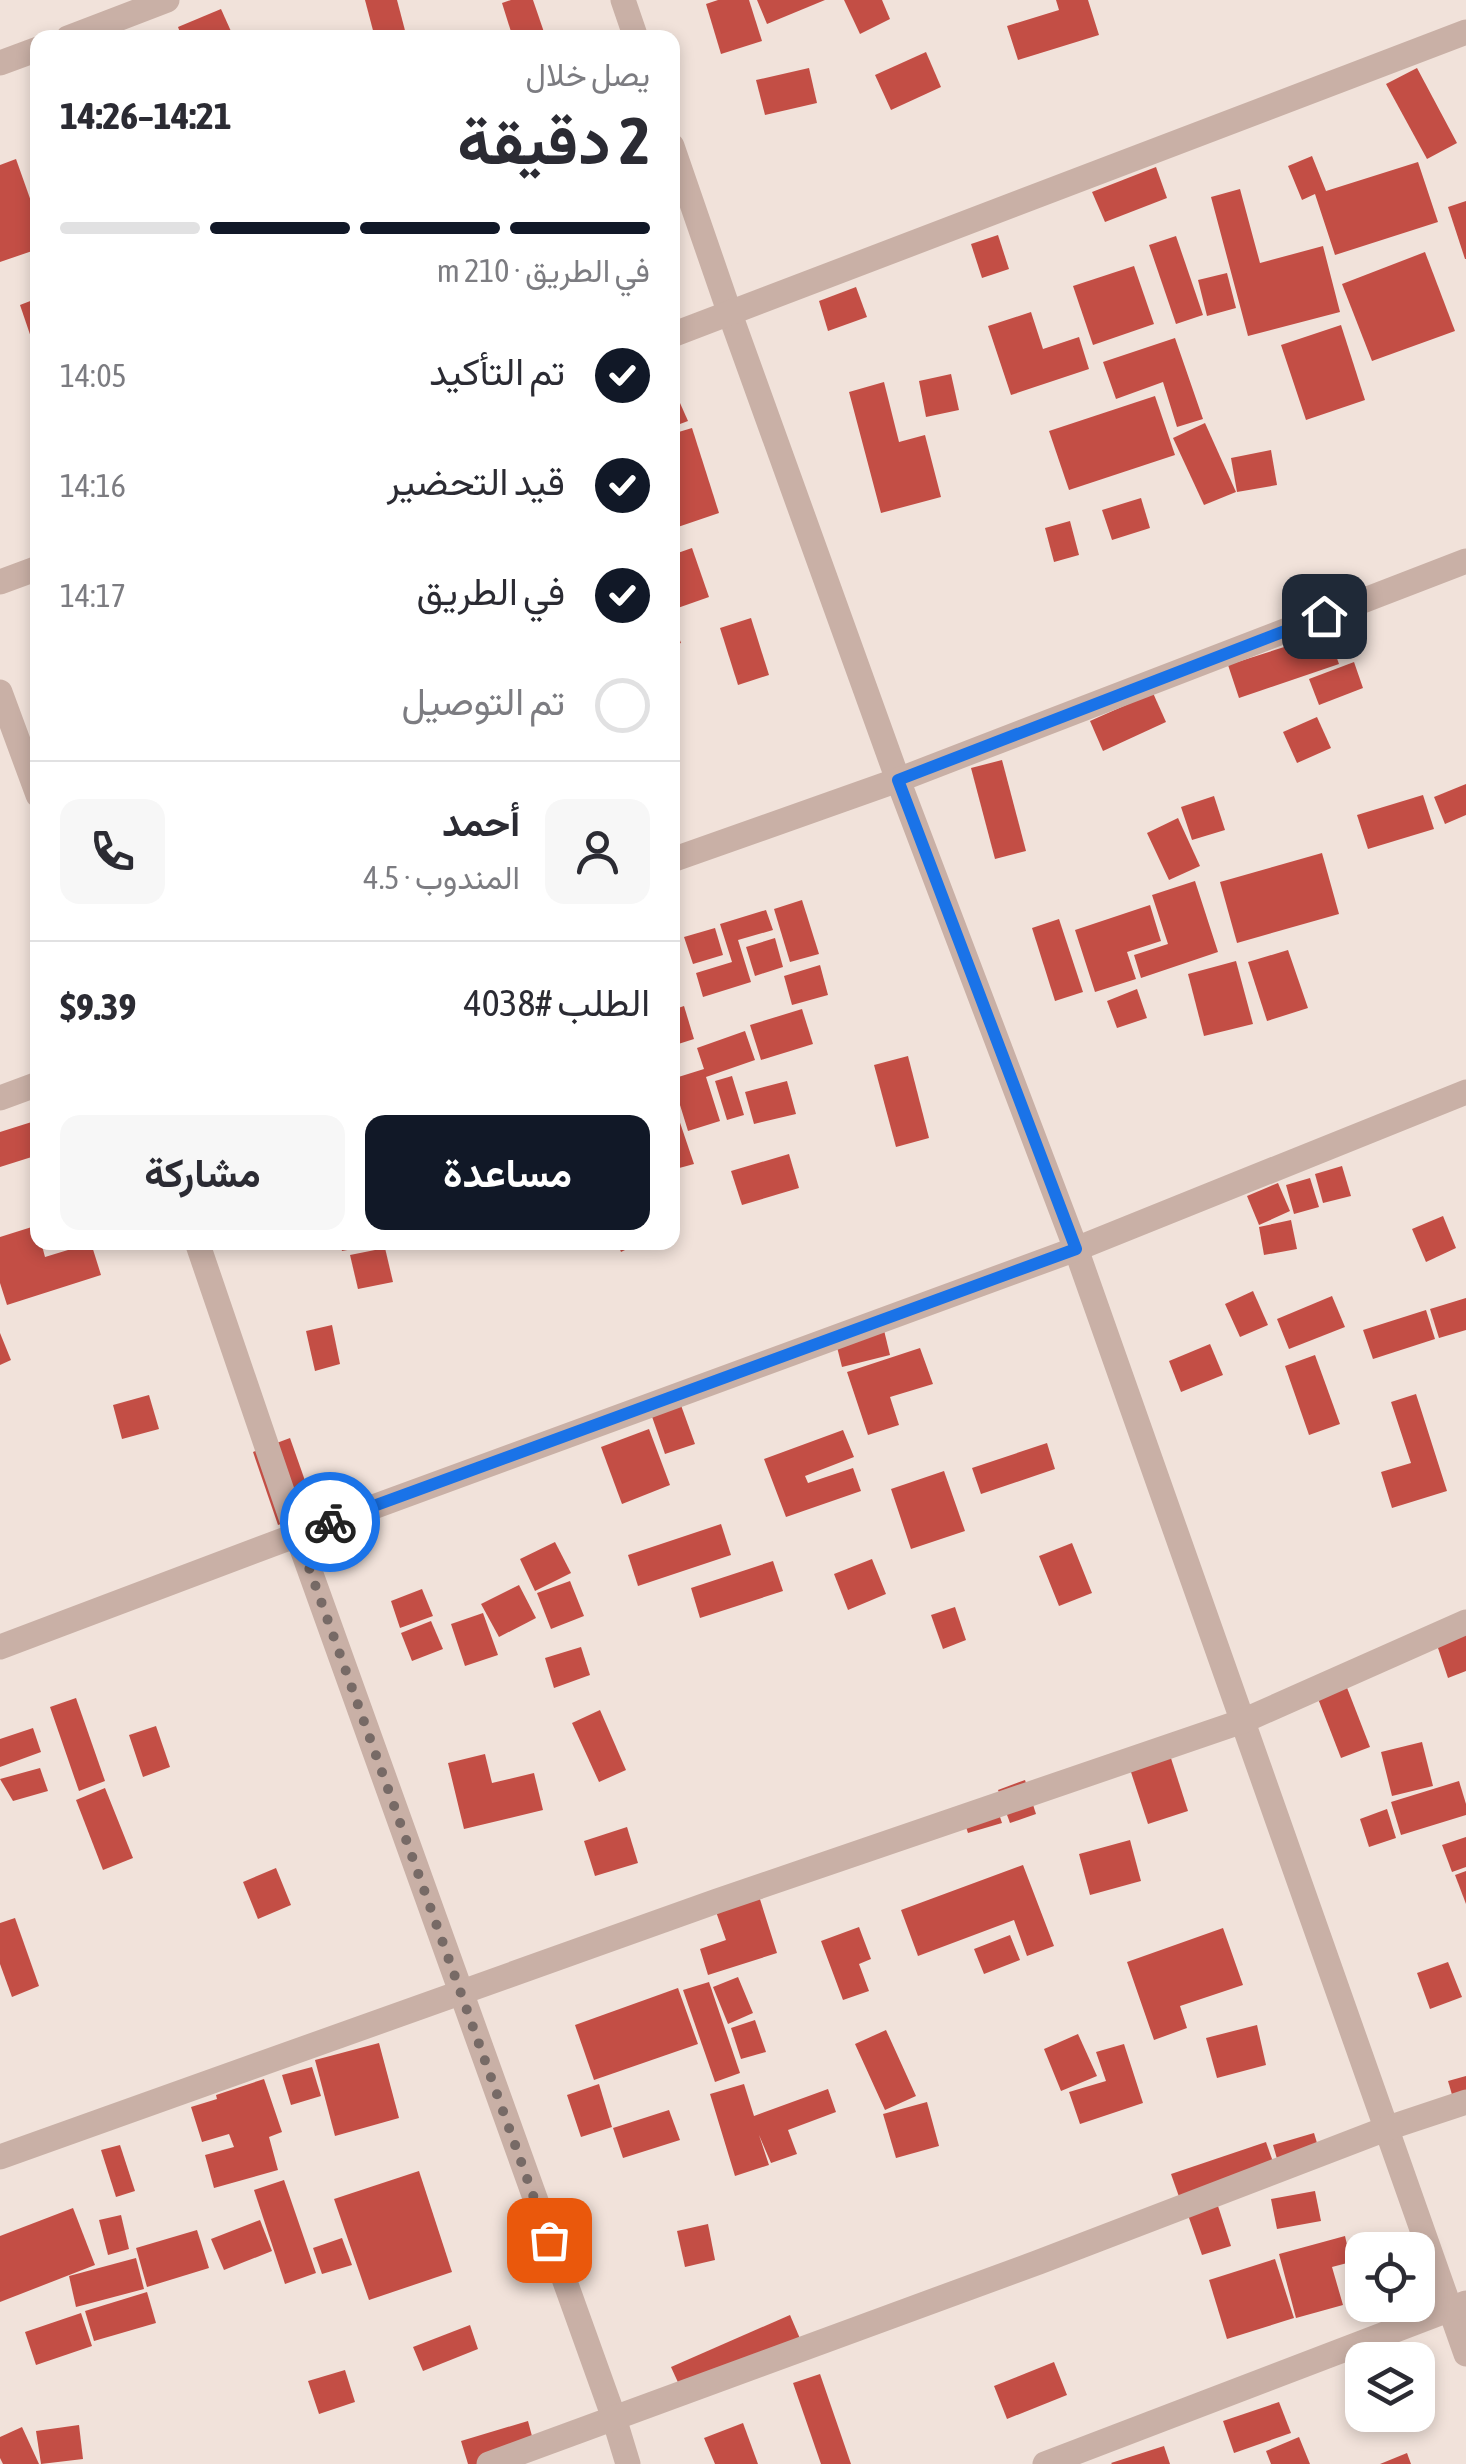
<!DOCTYPE html>
<html lang="ar">
<head>
<meta charset="utf-8">
<style>
	:root { --surface:#fff; --page:#f7f7f7; --text:#2b2b33; --muted:#7c7c81; --line:#e1e1e2; --accent:#111827 }
	body { margin:0; font-family:"Asap Condensed",Vazirmatn,sans-serif; background:var(--page); color:var(--text); direction:rtl; height:100vh; display:flex; flex-direction:column; font-size:38px; white-space:nowrap }
	* { box-sizing:border-box; margin:0 }
	p { font-size:32px; color:var(--muted) }
	.icon { flex:none; width:55px; height:55px; fill:none; stroke:currentColor; stroke-width:2; stroke-linecap:round; stroke-linejoin:round }
	.map { position:relative; flex:1; overflow:hidden; direction:ltr }
	.panel { position:absolute; left:30px; top:30px; width:650px; height:1220px; display:flex; flex-direction:column; background:var(--surface); border-radius:20px; box-shadow:0 5px 15px #0003; direction:rtl }
	.panel>* { flex:none }
	.buttons { position:absolute; left:1345px; top:2232px; display:grid; gap:20px }
	.buttons a { display:grid; place-items:center; width:90px; height:90px; border-radius:20px; background:var(--surface); box-shadow:0 5px 15px #0003; font-size:50px }
	.pin { position:absolute; display:grid; place-items:center; width:85px; height:85px; color:#fff; margin:-42px; border-radius:20px; box-shadow:0 5px 15px #0006 }
	.courier { position:absolute; display:grid; place-items:center; width:100px; height:100px; margin:-50px; border:8px solid #1a73e8; border-radius:50%; background:#fff; color:#222; box-shadow:0 2px 12px #0007 }
	.headline em { font-style:normal; font-weight:700 }
	.headline div { display:flex; flex-direction:column-reverse }
	.headline { display:flex; align-items:center; justify-content:space-between; height:170px; padding:0 30px }
	h1 { font-size:65px; font-weight:700; line-height:75px }
	.bar { display:grid; grid-template-columns:repeat(4,1fr); gap:15px 10px; align-content:center; height:120px; padding:0 30px }
	.bar i { height:12px; border-radius:8px; background:var(--line) }
	.bar .active { background:var(--accent) }
	.bar p { grid-column:span 4 }
	.line { display:flex; align-items:center; gap:25px; padding:0 30px; border-top:2px solid var(--line) }
	.line div { flex:1 }
	.round { display:grid; place-items:center; flex:none; width:105px; height:105px; border-radius:20px; background:var(--page) }
	ol { padding:0 30px; list-style:none }
	li { display:flex; align-items:center; gap:30px; height:110px }
	li p { margin-inline-start:auto }
	li .icon { padding:10px; border-radius:50%; background:var(--accent); color:#fff; stroke-width:4 }
	li:last-child { color:var(--muted) }
	li i { width:55px; height:55px; border:5px solid var(--line); border-radius:50% }
	.primary-button { display:flex; gap:20px; margin-top:auto; padding:20px 30px }
	.primary-button a { flex:1; height:115px; border-radius:20px; background:var(--accent); color:#fff; font-size:40px; font-weight:700; line-height:115px; text-align:center }
	.primary-button a+a { background:var(--page); color:var(--text) }
	.map>svg:first-child { display:block }
</style>
</head>
<body>
<div class="map">
<svg width="1466" height="2464" viewBox="0 0 1466 2464">
	<rect width="100%" height="100%" fill="#f1e2da"/>
	<!-- building -->
	<g fill="#c34e45">
		<path d="M365,0H397L407,38H375Z"/>
		<path d="M511,0H533L546,38H513L502,3Z"/>
		<path d="M718,0H749L762,41L721,54L706,4Z"/>
		<path d="M757,0H825L767,24Z"/>
		<path d="M844,0H882L890,19L860,34Z"/>
		<path d="M1056,0H1088L1099,35L1018,60L1007,26L1059,10Z"/>
		<path d="M221,9L234,38H182L178,27Z"/>
		<path d="M926,52L941,87L891,110L875,75Z"/>
		<path d="M809,68L817,103L765,115L756,80Z"/>
		<path d="M1417,68L1457,143L1427,159L1386,84Z"/>
		<path d="M1312,156L1326,191L1418,162L1438,222L1335,255L1315,194L1302,200L1288,166Z"/>
		<path d="M16,159L38,221V249L0,262V165Z"/>
		<path d="M1156,167L1167,198L1105,222L1092,192Z"/>
		<path d="M1240,189L1260,263L1323,246L1340,312L1248,336L1211,197Z"/>
		<path d="M1466,201V259H1465L1448,207Z"/>
		<path d="M998,235L1009,269L982,278L971,244Z"/>
		<path d="M1176,236L1203,315L1176,324L1149,245Z"/>
		<path d="M1425,252L1455,331L1372,361L1342,284Z"/>
		<path d="M1134,266L1154,324L1093,345L1073,286Z"/>
		<path d="M1227,273L1236,308L1207,316L1198,280Z"/>
		<path d="M856,287L867,317L828,331L819,301Z"/>
		<path d="M38,298V355H37L20,305Z"/>
		<path d="M1031,312L1043,349L1079,337L1089,369L1011,395L988,326Z"/>
		<path d="M1341,325L1365,400L1306,420L1281,345Z"/>
		<path d="M1175,338L1203,419L1177,427L1163,382L1116,399L1103,362Z"/>
		<path d="M951,374L959,410L926,417L919,381Z"/>
		<path d="M884,382L899,442L925,435L941,497L881,513L849,392Z"/>
		<path d="M672,385L688,421L672,427Z"/>
		<path d="M1155,396L1175,455L1069,490L1049,431Z"/>
		<path d="M1205,423L1236,492L1204,505L1173,438Z"/>
		<path d="M692,428L719,513L672,529V434Z"/>
		<path d="M1271,450L1277,485L1237,492L1231,458Z"/>
		<path d="M1141,498L1150,528L1112,540L1102,510Z"/>
		<path d="M1070,521L1079,555L1054,562L1045,528Z"/>
		<path d="M692,548L709,597L672,610V555Z"/>
		<path d="M751,618L769,675L738,685L720,628Z"/>
		<path d="M672,619L681,643L672,646Z"/>
		<path d="M1328,633L1339,664L1239,698L1228,665Z"/>
		<path d="M1354,662L1363,688L1319,705L1309,679Z"/>
		<path d="M1153,693L1166,722L1103,751L1090,721Z"/>
		<path d="M1317,717L1331,748L1297,763L1283,732Z"/>
		<path d="M1002,760L1026,851L995,859L971,768Z"/>
		<path d="M1466,784V815L1445,824L1434,797Z"/>
		<path d="M1423,795L1434,829L1368,849L1357,815Z"/>
		<path d="M1214,796L1225,830L1192,840L1181,807Z"/>
		<path d="M1178,818L1200,866L1169,880L1147,833Z"/>
		<path d="M1322,853L1339,914L1237,943L1220,882Z"/>
		<path d="M1195,881L1218,952L1141,978L1134,955L1168,944L1152,895Z"/>
		<path d="M802,900L819,954L790,962L774,909Z"/>
		<path d="M1150,905L1161,941L1127,952L1136,979L1095,992L1075,930Z"/>
		<path d="M766,910L773,930L738,940L751,982L703,997L696,973L732,962L720,924Z"/>
		<path d="M1059,919L1083,992L1055,1001L1032,928Z"/>
		<path d="M715,928L723,955L693,964L684,937Z"/>
		<path d="M775,938L783,967L755,976L746,947Z"/>
		<path d="M1288,950L1308,1008L1267,1021L1248,962Z"/>
		<path d="M1236,961L1253,1024L1204,1036L1188,974Z"/>
		<path d="M820,965L828,995L792,1005L784,976Z"/>
		<path d="M1137,989L1147,1018L1117,1028L1107,1001Z"/>
		<path d="M684,1006L694,1039L672,1046V1010Z"/>
		<path d="M802,1009L813,1044L761,1060L750,1025Z"/>
		<path d="M745,1031L755,1060L706,1077L720,1121L688,1131L672,1079L704,1069L697,1048Z"/>
		<path d="M908,1056L929,1138L896,1147L874,1065Z"/>
		<path d="M732,1076L744,1115L727,1120L715,1081Z"/>
		<path d="M787,1081L796,1114L754,1124L745,1092Z"/>
		<path d="M672,1099L694,1164L672,1170Z"/>
		<path d="M38,1120V1155L0,1167V1132Z"/>
		<path d="M789,1154L799,1188L742,1205L731,1171Z"/>
		<path d="M1342,1166L1351,1196L1323,1203L1315,1174Z"/>
		<path d="M1310,1178L1319,1207L1294,1214L1286,1185Z"/>
		<path d="M1278,1183L1290,1211L1259,1225L1247,1196Z"/>
		<path d="M1443,1216L1456,1248L1426,1262L1412,1229Z"/>
		<path d="M1291,1220L1297,1249L1264,1255L1259,1227Z"/>
		<path d="M35,1226L38,1242H41L45,1257L91,1243L101,1275L7,1305L0,1283V1237Z"/>
		<path d="M340,1242H379V1244L342,1251Z"/>
		<path d="M617,1242H641L621,1252Z"/>
		<path d="M385,1248L393,1282L358,1289L350,1255Z"/>
		<path d="M1253,1291L1268,1325L1240,1337L1225,1304Z"/>
		<path d="M1332,1296L1345,1327L1289,1349L1277,1319Z"/>
		<path d="M1466,1298V1330L1439,1338L1430,1309Z"/>
		<path d="M1426,1310L1435,1339L1373,1359L1363,1330Z"/>
		<path d="M882,1322L890,1355L842,1367L834,1335Z"/>
		<path d="M332,1325L340,1364L315,1371L306,1331Z"/>
		<path d="M0,1333L11,1360L0,1365Z"/>
		<path d="M1210,1344L1223,1375L1181,1392L1169,1361Z"/>
		<path d="M920,1348L933,1384L890,1397L899,1425L868,1435L847,1372Z"/>
		<path d="M1315,1355L1340,1424L1309,1435L1285,1366Z"/>
		<path d="M1416,1394L1447,1491L1392,1508L1381,1472L1411,1463L1391,1402Z"/>
		<path d="M149,1395L159,1429L122,1439L113,1405Z"/>
		<path d="M678,1397L695,1444L665,1454L649,1408Z"/>
		<path d="M649,1429L670,1485L622,1504L601,1447Z"/>
		<path d="M843,1430L854,1457L805,1476L808,1483L853,1468L861,1491L786,1517L764,1459Z"/>
		<path d="M290,1438L316,1512L278,1525L253,1452Z"/>
		<path d="M1047,1443L1055,1469L981,1494L972,1468Z"/>
		<path d="M944,1471L965,1531L911,1549L891,1489Z"/>
		<path d="M721,1524L731,1555L638,1586L628,1555Z"/>
		<path d="M555,1542L571,1573L535,1591L520,1559Z"/>
		<path d="M1072,1543L1092,1593L1059,1606L1039,1556Z"/>
		<path d="M872,1559L886,1594L848,1610L834,1574Z"/>
		<path d="M773,1561L783,1591L700,1618L691,1588Z"/>
		<path d="M570,1581L584,1616L551,1629L537,1593Z"/>
		<path d="M519,1585L536,1618L499,1637L481,1604Z"/>
		<path d="M422,1589L433,1616L400,1628L391,1601Z"/>
		<path d="M955,1607L966,1640L943,1649L931,1615Z"/>
		<path d="M483,1613L498,1655L465,1666L451,1624Z"/>
		<path d="M431,1621L443,1649L412,1661L401,1633Z"/>
		<path d="M1466,1629V1671L1448,1678L1433,1633Z"/>
		<path d="M581,1647L590,1675L554,1688L545,1658Z"/>
		<path d="M1344,1680L1370,1747L1341,1758L1315,1691Z"/>
		<path d="M76,1698L105,1781L79,1791L50,1707Z"/>
		<path d="M600,1710L626,1770L599,1782L572,1723Z"/>
		<path d="M156,1726L170,1767L143,1777L129,1735Z"/>
		<path d="M33,1728L41,1752L0,1767V1739Z"/>
		<path d="M1422,1742L1433,1786L1392,1796L1381,1752Z"/>
		<path d="M1168,1749L1188,1811L1148,1824L1128,1763Z"/>
		<path d="M485,1754L492,1783L534,1773L543,1810L464,1829L448,1763Z"/>
		<path d="M40,1768L48,1791L13,1801L0,1779Z"/>
		<path d="M1025,1780L1036,1814L1010,1823L998,1790Z"/>
		<path d="M1459,1781L1466,1804V1815L1401,1835L1391,1802Z"/>
		<path d="M105,1788L133,1858L103,1870L76,1800Z"/>
		<path d="M993,1796L1002,1823L968,1833L959,1806Z"/>
		<path d="M1387,1809L1396,1838L1369,1847L1360,1819Z"/>
		<path d="M627,1827L638,1863L595,1876L584,1841Z"/>
		<path d="M1466,1837V1867L1452,1872L1442,1845Z"/>
		<path d="M1130,1840L1141,1881L1090,1895L1079,1854Z"/>
		<path d="M1023,1865L1054,1946L1027,1956L1014,1920L918,1956L901,1910Z"/>
		<path d="M276,1868L291,1905L258,1919L243,1882Z"/>
		<path d="M1466,1871V1904L1455,1875Z"/>
		<path d="M758,1893L777,1953L708,1975L700,1949L726,1940L714,1906Z"/>
		<path d="M15,1918L39,1986L12,1997L0,1964V1923Z"/>
		<path d="M859,1927L871,1959L859,1964L869,1991L843,2000L821,1941Z"/>
		<path d="M1223,1928L1243,1985L1180,2006L1187,2028L1154,2040L1127,1962Z"/>
		<path d="M1010,1935L1020,1960L984,1974L974,1949Z"/>
		<path d="M1448,1962L1462,1997L1430,2009L1417,1973Z"/>
		<path d="M738,1977L753,2013L728,2024L713,1987Z"/>
		<path d="M709,1982L740,2073L715,2082L683,1990Z"/>
		<path d="M678,1988L698,2044L594,2080L575,2025Z"/>
		<path d="M755,2020L766,2052L741,2059L731,2028Z"/>
		<path d="M1257,2025L1266,2065L1217,2078L1206,2038Z"/>
		<path d="M886,2030L916,2096L885,2110L855,2044Z"/>
		<path d="M1078,2034L1097,2076L1061,2091L1044,2049Z"/>
		<path d="M379,2043L399,2118L335,2136L315,2060Z"/>
		<path d="M1124,2044L1143,2103L1080,2124L1069,2092L1106,2081L1096,2052Z"/>
		<path d="M312,2067L321,2096L291,2105L282,2075Z"/>
		<path d="M1466,2076V2113L1458,2115L1448,2081Z"/>
		<path d="M264,2079L282,2132L269,2137L278,2170L214,2188L205,2155L234,2147L229,2134L202,2142L191,2107L217,2099L216,2095Z"/>
		<path d="M599,2084L612,2127L581,2137L567,2095Z"/>
		<path d="M744,2084L754,2116L828,2089L836,2112L788,2130L797,2154L771,2163L759,2135L769,2165L735,2176L710,2094Z"/>
		<path d="M927,2102L939,2146L896,2158L883,2114Z"/>
		<path d="M669,2110L680,2140L623,2158L613,2128Z"/>
		<path d="M1314,2133L1323,2163L1282,2176L1273,2145Z"/>
		<path d="M1266,2142L1278,2176L1183,2208L1171,2174Z"/>
		<path d="M120,2145L135,2191L116,2197L101,2150Z"/>
		<path d="M419,2171L452,2272L369,2300L334,2199Z"/>
		<path d="M284,2180L316,2273L285,2284L254,2190Z"/>
		<path d="M1315,2191L1321,2221L1277,2229L1271,2199Z"/>
		<path d="M1218,2206L1231,2246L1202,2255L1188,2215Z"/>
		<path d="M73,2208L95,2265L0,2302V2236Z"/>
		<path d="M121,2215L129,2249L108,2255L99,2220Z"/>
		<path d="M260,2220L272,2251L224,2270L211,2239Z"/>
		<path d="M708,2224L715,2260L685,2267L677,2231Z"/>
		<path d="M197,2230L209,2268L147,2287L136,2248Z"/>
		<path d="M1345,2236L1351,2262L1332,2267L1343,2305L1296,2318L1279,2254Z"/>
		<path d="M342,2238L352,2265L322,2274L313,2248Z"/>
		<path d="M136,2258L144,2289L76,2307L69,2276Z"/>
		<path d="M1275,2259L1294,2318L1227,2339L1209,2280Z"/>
		<path d="M147,2292L156,2323L94,2341L85,2311Z"/>
		<path d="M81,2313L92,2346L36,2365L25,2332Z"/>
		<path d="M790,2315L804,2348L686,2400L671,2367Z"/>
		<path d="M470,2325L478,2349L423,2371L413,2347Z"/>
		<path d="M1054,2362L1067,2395L1007,2419L994,2386Z"/>
		<path d="M345,2370L355,2402L319,2414L308,2381Z"/>
		<path d="M820,2374L851,2464H821L793,2383Z"/>
		<path d="M1362,2380V2416L1350,2384Z"/>
		<path d="M1279,2402L1291,2433L1234,2453L1223,2421Z"/>
		<path d="M528,2421L537,2455L506,2464H468L461,2441Z"/>
		<path d="M743,2423L758,2464H715L704,2438Z"/>
		<path d="M79,2425L83,2459L41,2464L36,2431Z"/>
		<path d="M22,2427L39,2464H3L0,2458V2437Z"/>
		<path d="M1299,2437L1310,2464H1271L1266,2451Z"/>
		<path d="M1164,2446L1170,2464H1112L1111,2463Z"/>
		<path d="M1407,2453L1411,2464H1380Z"/>
	</g>
	<g fill="none" stroke-linecap="round" stroke-linejoin="round">
		<!-- minor -->
		<g stroke="#c9b0a6" stroke-width="25">
			<path d="M623,0L636,38"/>
			<path d="M68,38L167,0"/>
			<path d="M0,63L38,49"/>
			<path d="M672,146L730,314L898,780L1076,1249L1466,2354"/>
			<path d="M672,335L1466,32"/>
			<path d="M0,582L38,568"/>
			<path d="M0,692L38,795"/>
			<path d="M672,860L898,780L1466,561"/>
			<path d="M0,1098L38,1084"/>
			<path d="M197,1242L297,1535L614,2418L628,2464"/>
			<path d="M0,1647L297,1535L1076,1249L1466,1092"/>
			<path d="M0,2157L717,1901L1243,1721L1466,1622"/>
			<path d="M489,2464L1039,2262L1388,2128L1466,2102"/>
			<path d="M1045,2464L1466,2303"/>
		</g>
	</g>
	<g fill="none" stroke-linecap="round" stroke-linejoin="round">
		<!-- done -->
		<path stroke="#776a66" stroke-width="10" stroke-dasharray="0 18" d="M330,1522L297,1534L549,2240"/>
		<!-- route -->
		<path stroke="#1a73e8" stroke-width="12" d="M330,1522L1076,1249L898,780L1324,616"/>
	</g>
</svg>
<div class="buttons">
<a><svg class="icon" aria-label="locate" viewBox="0 0 24 24"><circle cx="12" cy="12" r="6"/><path d="M12 2v4M12 18v4M2 12h4M18 12h4"/></svg></a>
<a><svg class="icon" aria-label="layers" viewBox="0 0 24 24"><path d="M12 4l9 5-9 5-9-5zM3 14l9 5 9-5"/></svg></a>
</div>
<div class="pin" style="left:549px;top:2240px;background:#ea580c"><svg class="icon" aria-label="bag" viewBox="0 0 24 24"><path d="M5 8h14l-1 12H6zM9 8a3 3 0 0 1 6 0"/></svg></div>
<div class="pin" style="left:1324px;top:616px;background:#1f2937"><svg class="icon" aria-label="home" viewBox="0 0 24 24"><path d="M3 11l9-7 9 7M6 9v11h12V9"/></svg></div>
<div class="courier" style="left:330px;top:1522px"><svg class="icon" aria-label="bike" viewBox="0 0 24 24"><circle cx="6" cy="16" r="4"/><circle cx="18" cy="16" r="4"/><path d="M6 16l4-8h5l3 8M10 8l3 8H6M13 5h3"/></svg></div>
<section class="panel">
<div class="headline"><div><h1>2 دقيقة</h1><p>يصل خلال</p></div><em>14:21–14:26</em></div>
<div class="bar"><i class="active"></i><i class="active"></i><i class="active"></i><i></i><p>في الطريق · 210 m</p></div>
<ol>
<li><svg class="icon" aria-label="check" viewBox="0 0 24 24"><path d="M5 12l5 5 9-10"/></svg>تم التأكيد<p>14:05</p></li>
<li><svg class="icon" aria-label="check" viewBox="0 0 24 24"><path d="M5 12l5 5 9-10"/></svg>قيد التحضير<p>14:16</p></li>
<li><svg class="icon" aria-label="check" viewBox="0 0 24 24"><path d="M5 12l5 5 9-10"/></svg>في الطريق<p>14:17</p></li>
<li><i></i>تم التوصيل</li>
</ol>
<div class="line" style="height:180px"><a class="round"><svg class="icon" aria-label="person" viewBox="0 0 24 24"><circle cx="12" cy="8" r="4"/><path d="M4 21q1-7 8-7t8 7"/></svg></a><div><b>أحمد</b><p>المندوب · 4.5</p></div><a class="round"><svg class="icon" aria-label="phone" viewBox="0 0 24 24"><path d="M5 4h4l2 5-3 2q2 4 5 5l2-3 5 2v4C11 20 4 13 5 4z"/></svg></a></div>
<div class="line" style="height:130px"><div>الطلب #4038</div><b>$9.39</b></div>
<div class="primary-button"><a>مساعدة</a><a>مشاركة</a></div>
</section>
</div>
</body>
</html>
